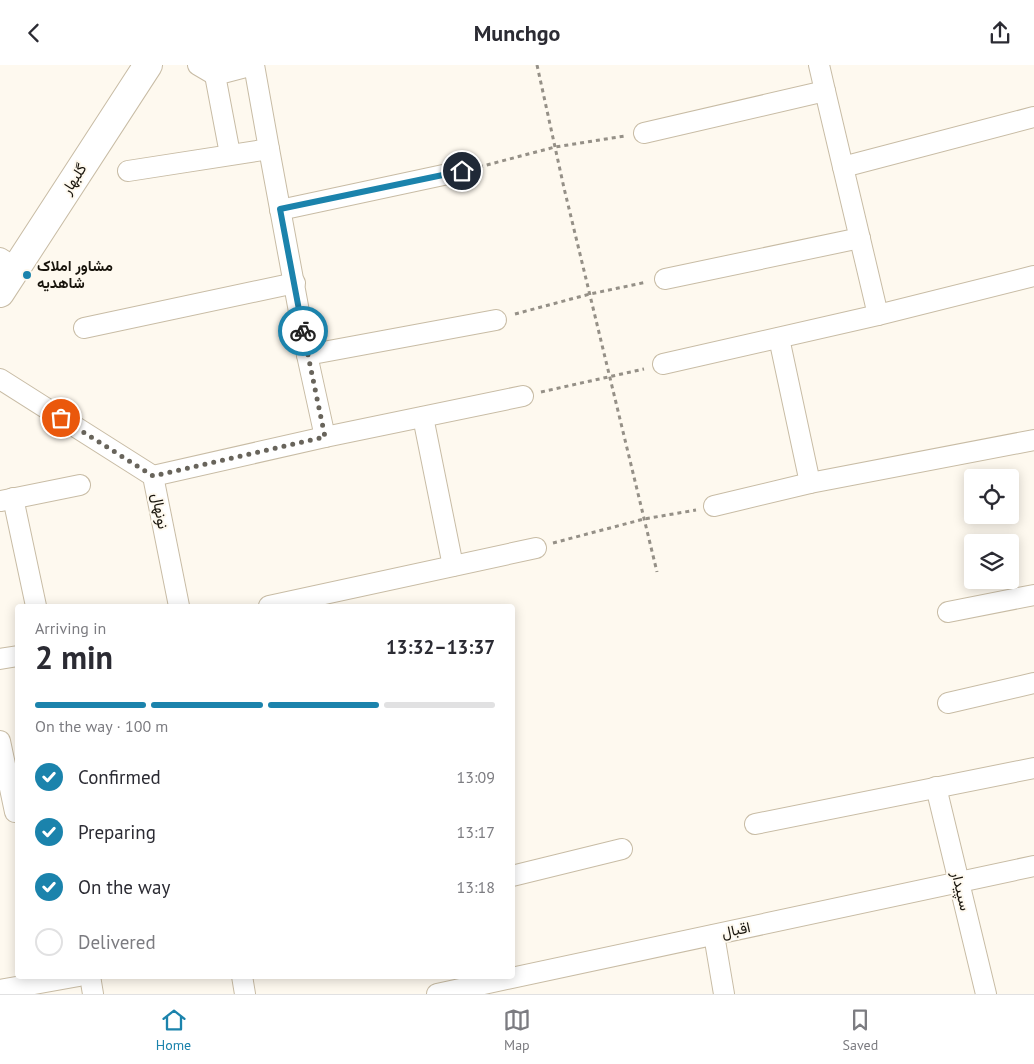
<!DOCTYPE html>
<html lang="en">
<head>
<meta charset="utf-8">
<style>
	:root { --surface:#fff; --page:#f2f2f3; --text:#2b2b33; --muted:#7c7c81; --line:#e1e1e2; --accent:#1b83ac }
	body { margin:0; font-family:"PT Sans",Vazirmatn,sans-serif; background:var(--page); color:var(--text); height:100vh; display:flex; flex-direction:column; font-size:19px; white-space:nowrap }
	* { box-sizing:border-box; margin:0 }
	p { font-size:16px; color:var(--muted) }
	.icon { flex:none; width:28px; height:28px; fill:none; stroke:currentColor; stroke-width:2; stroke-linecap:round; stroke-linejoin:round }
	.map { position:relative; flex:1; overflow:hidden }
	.side { position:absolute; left:15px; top:539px; width:500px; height:375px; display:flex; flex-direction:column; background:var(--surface); border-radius:5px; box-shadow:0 2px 12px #0003 }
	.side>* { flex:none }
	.fabs { position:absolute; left:964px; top:404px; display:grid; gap:10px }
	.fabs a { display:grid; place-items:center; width:55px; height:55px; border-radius:5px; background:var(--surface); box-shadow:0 2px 12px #0003; font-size:25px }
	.pin { position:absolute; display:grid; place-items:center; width:42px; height:42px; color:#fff; margin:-21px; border:2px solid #fff; border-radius:50%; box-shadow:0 1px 5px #0007 }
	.courier { position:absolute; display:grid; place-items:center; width:50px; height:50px; margin:-25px; border:4px solid #1b83ac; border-radius:50%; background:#fff; color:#222; box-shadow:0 1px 6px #0007 }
	.head em { font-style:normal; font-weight:700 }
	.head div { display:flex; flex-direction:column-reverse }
	.head { display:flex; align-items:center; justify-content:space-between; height:85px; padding:0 20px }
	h1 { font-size:32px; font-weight:700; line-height:38px }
	.bar { display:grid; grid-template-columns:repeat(4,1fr); gap:8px 5px; align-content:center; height:60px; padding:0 20px }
	.bar i { height:6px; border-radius:4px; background:var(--line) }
	.bar .current { background:var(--accent) }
	.bar p { grid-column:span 4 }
	ol { padding:0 20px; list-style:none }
	li { display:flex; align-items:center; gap:15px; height:55px }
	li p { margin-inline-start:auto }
	li .icon { padding:5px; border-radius:50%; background:var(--accent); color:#fff; stroke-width:4 }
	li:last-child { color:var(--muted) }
	li i { width:28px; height:28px; border:2px solid var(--line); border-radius:50% }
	header { display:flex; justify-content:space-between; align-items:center; height:65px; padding:0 20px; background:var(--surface); font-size:22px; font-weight:700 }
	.dock { display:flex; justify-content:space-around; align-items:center; height:70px; border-top:1px solid var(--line); background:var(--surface); font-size:14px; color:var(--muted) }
	.dock a { display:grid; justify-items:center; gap:2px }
	.dock .current { color:var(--accent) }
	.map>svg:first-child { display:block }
</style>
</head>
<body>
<header><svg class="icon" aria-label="back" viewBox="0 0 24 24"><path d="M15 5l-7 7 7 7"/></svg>Munchgo<svg class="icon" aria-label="share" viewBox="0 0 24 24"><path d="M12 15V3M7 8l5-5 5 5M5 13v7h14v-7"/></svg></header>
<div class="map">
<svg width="1034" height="929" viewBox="0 0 1034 929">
	<rect width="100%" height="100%" fill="#fef9ef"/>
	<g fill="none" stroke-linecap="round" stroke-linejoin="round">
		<defs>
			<g id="street">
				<path d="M198,0L215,10"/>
				<path d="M819,0L825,26L878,250"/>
				<path d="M644,68L825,26"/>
				<path d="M230,89L215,10L253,0"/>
				<path d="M843,102L1034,52"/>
				<path d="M128,106L269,84L254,0"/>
				<path d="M280,145L462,106"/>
				<path d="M0,193L16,203"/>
				<path d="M665,214L860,173"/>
				<path d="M84,263L295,218"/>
				<path d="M779,273L810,418L1034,375"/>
				<path d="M307,290L496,255"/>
				<path d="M663,299L878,250L1034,211"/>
				<path d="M0,314L153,411L179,541"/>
				<path d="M423,352L453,501"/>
				<path d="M325,372L523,331"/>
				<path d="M153,411L325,372L307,290L269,84"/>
				<path d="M13,433L36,541"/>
				<path d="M1,436L80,420"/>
				<path d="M714,441L810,418"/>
				<path d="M269,541L536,483"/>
				<path d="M948,547L1034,530"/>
				<path d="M0,594L18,591"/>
				<path d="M948,638L1034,618"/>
				<path d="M0,676L15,747"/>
				<path d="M936,722L986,929"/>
				<path d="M755,759L1034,703"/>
				<path d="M512,811L622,784"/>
				<path d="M714,870L724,929"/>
				<path d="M90,911L93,929"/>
				<path d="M242,911L245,929"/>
				<path d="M0,925L79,911"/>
				<path d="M437,929L1034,801"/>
			</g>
			<path id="secondary" d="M0,228L148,0"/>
		</defs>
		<!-- street casing -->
		<use href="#street" stroke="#c8bca5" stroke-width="22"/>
		<!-- secondary casing -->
		<use href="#secondary" stroke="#c8bca5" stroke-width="30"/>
		<!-- path -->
		<g stroke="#959087" stroke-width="3" stroke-dasharray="4 4" stroke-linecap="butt">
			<path d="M537,0L564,123L657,507"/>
			<path d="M479,102L555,82L625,71"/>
			<path d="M515,249L590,229L647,217"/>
			<path d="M541,327L644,304"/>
			<path d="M553,478L644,454L696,445"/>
		</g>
		<!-- street -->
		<use href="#street" stroke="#fff" stroke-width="20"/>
		<!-- secondary -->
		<use href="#secondary" stroke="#fff" stroke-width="28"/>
	</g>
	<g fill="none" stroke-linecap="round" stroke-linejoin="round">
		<!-- done -->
		<path stroke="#68645b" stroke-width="5" stroke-dasharray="0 9" d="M61,353L153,411L325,372L303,266"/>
		<!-- route -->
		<path stroke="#1b83ac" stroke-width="6" d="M303,266L280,144L462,106"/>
	</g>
	<!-- markers -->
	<circle fill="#1b83ac" stroke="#fef9ef" stroke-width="2" cx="27" cy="210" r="5"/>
	<g text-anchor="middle" stroke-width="4" stroke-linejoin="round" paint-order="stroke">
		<!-- street labels -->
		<g font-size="15" fill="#18140c" stroke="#fef9ef">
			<text transform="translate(74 114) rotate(-57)" y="5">گلبهار</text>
			<text transform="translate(160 446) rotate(79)" y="5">نونهال</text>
			<text transform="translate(961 826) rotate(77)" y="5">سپیدار</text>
			<text transform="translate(736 865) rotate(-12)" y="5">اقبال</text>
		</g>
		<!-- poi labels -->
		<g font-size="15" font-weight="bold" fill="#18140c" stroke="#fef9ef" text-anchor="start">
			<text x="37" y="206">مشاور املاک<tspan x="37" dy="17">شاهدیه</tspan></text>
		</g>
	</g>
</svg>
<div class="fabs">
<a><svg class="icon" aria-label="locate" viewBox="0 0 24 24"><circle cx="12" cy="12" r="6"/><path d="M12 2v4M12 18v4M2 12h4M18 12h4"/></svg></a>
<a><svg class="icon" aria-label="layers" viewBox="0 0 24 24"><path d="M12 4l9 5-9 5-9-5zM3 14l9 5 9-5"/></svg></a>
</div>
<div class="pin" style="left:61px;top:353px;background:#ea580c"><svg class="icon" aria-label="bag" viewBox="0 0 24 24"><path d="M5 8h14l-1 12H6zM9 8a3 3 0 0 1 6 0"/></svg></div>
<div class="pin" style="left:462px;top:106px;background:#1f2937"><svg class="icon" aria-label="home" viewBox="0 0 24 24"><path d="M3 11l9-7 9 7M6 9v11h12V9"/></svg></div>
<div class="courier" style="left:303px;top:266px"><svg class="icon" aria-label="bike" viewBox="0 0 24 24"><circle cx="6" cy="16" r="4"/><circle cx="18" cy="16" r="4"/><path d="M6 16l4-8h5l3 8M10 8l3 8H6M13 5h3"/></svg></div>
<section class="side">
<div class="head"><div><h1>2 min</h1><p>Arriving in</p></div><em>13:32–13:37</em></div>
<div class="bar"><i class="current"></i><i class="current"></i><i class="current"></i><i></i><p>On the way · 100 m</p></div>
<ol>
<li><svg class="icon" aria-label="check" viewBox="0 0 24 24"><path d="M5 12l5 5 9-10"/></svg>Confirmed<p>13:09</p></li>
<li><svg class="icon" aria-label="check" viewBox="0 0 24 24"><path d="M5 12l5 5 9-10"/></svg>Preparing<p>13:17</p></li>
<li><svg class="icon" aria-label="check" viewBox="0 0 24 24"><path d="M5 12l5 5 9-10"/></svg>On the way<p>13:18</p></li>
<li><i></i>Delivered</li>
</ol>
</section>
</div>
<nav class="dock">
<a class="current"><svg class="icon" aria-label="home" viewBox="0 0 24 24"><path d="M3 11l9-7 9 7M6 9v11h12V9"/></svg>Home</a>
<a><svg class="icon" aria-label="map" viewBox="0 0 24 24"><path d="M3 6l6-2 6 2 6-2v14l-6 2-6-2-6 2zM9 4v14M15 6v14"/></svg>Map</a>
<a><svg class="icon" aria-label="saved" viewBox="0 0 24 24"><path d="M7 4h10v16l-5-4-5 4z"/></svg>Saved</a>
</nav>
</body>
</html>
